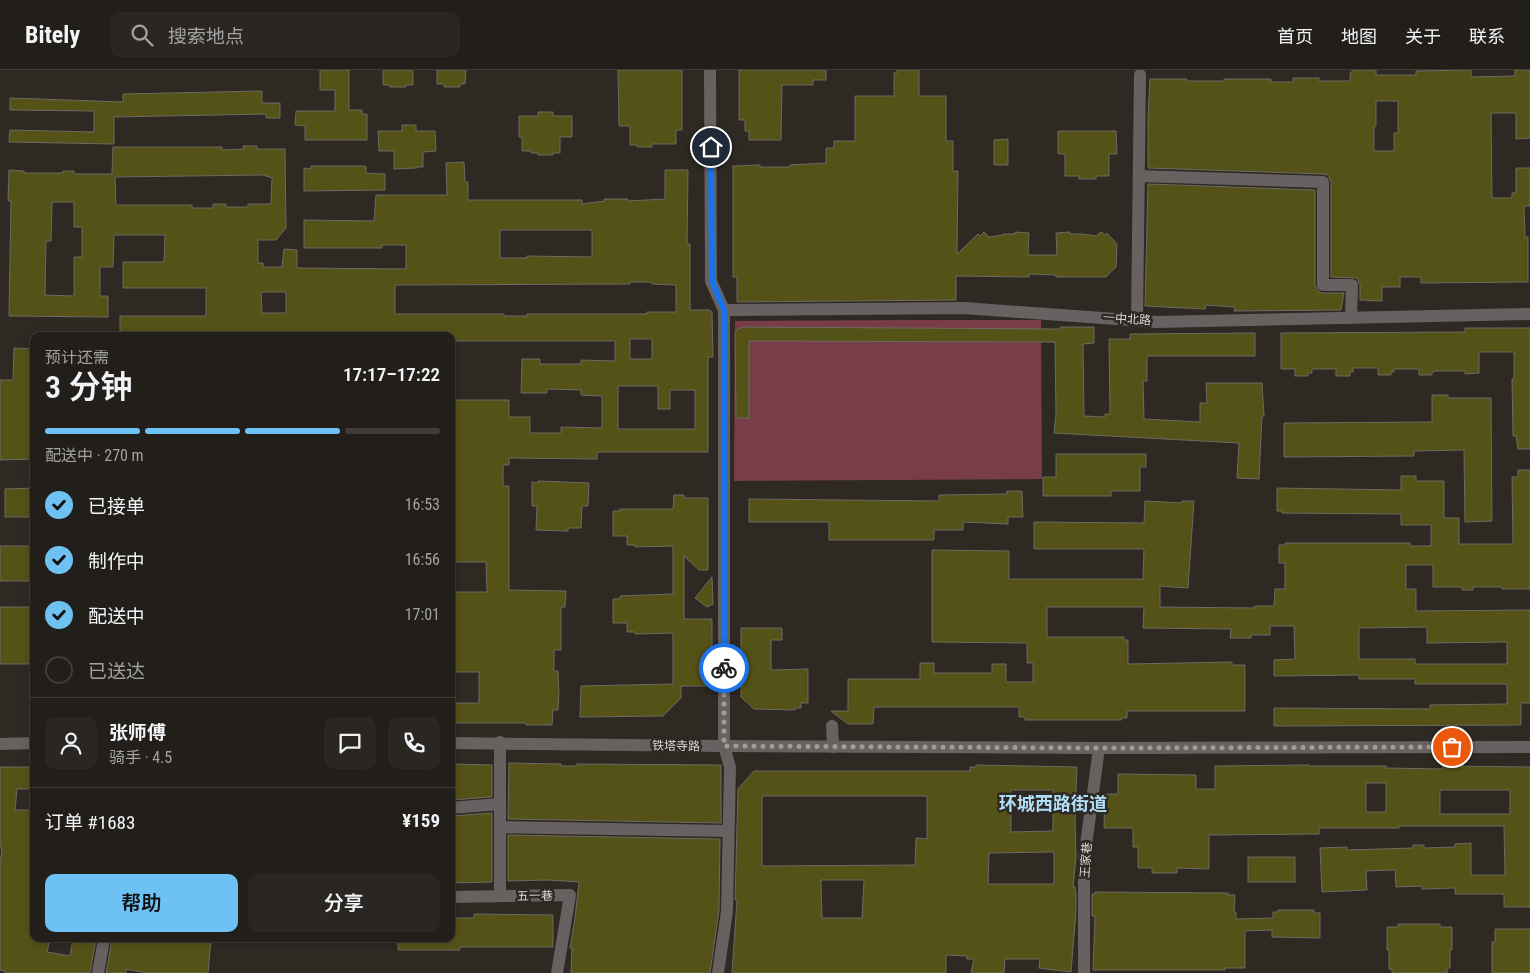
<!DOCTYPE html>
<html lang="zh">
<head>
<meta charset="utf-8">
<style>
	:root { --surface:#221f1a; --page:#2a2723; --text:#f1f3f6; --muted:#a2a2a2; --line:#3f3d39; --accent:#6dc2f3 }
	body { margin:0; font-family:"Roboto Condensed","Noto Sans SC",sans-serif; background:var(--page); color:var(--text); height:100vh; display:flex; flex-direction:column; font-size:19px; white-space:nowrap }
	* { box-sizing:border-box; margin:0 }
	p { font-size:16px; color:var(--muted) }
	.icon { flex:none; width:28px; height:28px; fill:none; stroke:currentColor; stroke-width:2; stroke-linecap:round; stroke-linejoin:round }
	.map { position:relative; flex:1; overflow:hidden }
	.sheet { position:absolute; left:30px; top:262px; width:425px; height:610px; display:flex; flex-direction:column; background:var(--surface); border-radius:10px; box-shadow:0 2px 8px #0003,0 0 0 1px var(--line) }
	.sheet>* { flex:none }
	.pin { position:absolute; display:grid; place-items:center; width:42px; height:42px; color:#fff; margin:-21px; border:2px solid #fff; border-radius:50%; box-shadow:0 1px 5px #0007 }
	.courier { position:absolute; display:grid; place-items:center; width:50px; height:50px; margin:-25px; border:4px solid #1a73e8; border-radius:50%; background:#fff; color:#222; box-shadow:0 1px 6px #0007 }
	.head em { font-style:normal; font-weight:600 }
	.head div { display:flex; flex-direction:column-reverse }
	.head { display:flex; align-items:center; justify-content:space-between; height:85px; padding:0 15px }
	h1 { font-size:32px; font-weight:600; line-height:38px }
	.bar { display:grid; grid-template-columns:repeat(4,1fr); gap:8px 5px; align-content:center; height:60px; padding:0 15px }
	.bar i { height:6px; border-radius:4px; background:var(--line) }
	.bar .active { background:var(--accent) }
	.bar p { grid-column:span 4 }
	.line { display:flex; align-items:center; gap:12px; padding:0 15px; border-top:1px solid var(--line) }
	.line div { flex:1 }
	.round { display:grid; place-items:center; flex:none; width:52px; height:52px; border-radius:10px; background:var(--page) }
	ol { padding:0 15px; list-style:none }
	li { display:flex; align-items:center; gap:15px; height:55px }
	li p { margin-inline-start:auto }
	li .icon { padding:5px; border-radius:50%; background:var(--accent); color:#111; stroke-width:4 }
	li:last-child { color:var(--muted) }
	li i { width:28px; height:28px; border:2px solid var(--line); border-radius:50% }
	.primary-button { display:flex; gap:10px; margin-top:auto; padding:10px 15px }
	.primary-button a { flex:1; height:58px; border-radius:10px; background:var(--accent); color:#111; font-size:20px; font-weight:600; line-height:58px; text-align:center }
	.primary-button a+a { background:var(--page); color:var(--text) }
	header { display:flex; align-items:center; gap:30px; box-sizing:border-box; height:70px; padding:0 25px; background:var(--surface); border-bottom:1px solid var(--line) }
	header strong { font-size:24px }
	nav { display:flex; gap:28px; margin-inline-start:auto; font-size:18px }
	.search { width:350px; height:45px; background:var(--page); display:flex; align-items:center; gap:12px; box-sizing:border-box; padding:0 18px; border-radius:10px; color:var(--muted); font-size:19px }
	.map>svg:first-child { display:block }
</style>
</head>
<body>
<header>
<strong>Bitely</strong>
<div class="search"><svg class="icon" aria-label="search" viewBox="0 0 24 24"><circle cx="10" cy="10" r="6"/><path d="M15 15l6 6"/></svg>搜索地点</div>
<nav><a>首页</a><a>地图</a><a>关于</a><a>联系</a></nav>
</header>
<div class="map">
<svg width="1530" height="903" viewBox="0 0 1530 903">
	<rect width="100%" height="100%" fill="#2e2923"/>
	<!-- green -->
	<path fill="#783d48" d="M913,250H1041L1042,409L734,411L735,251Z"/>
	<!-- building -->
	<g fill="#555218" stroke="#6b6b63" fill-rule="evenodd">
		<path d="M320,0H349V40H362V44H367V70H305V56L295,55L296,41H335V20H320Z"/>
		<path d="M385,0H411L413,1V15H406V17H390V15H383V1Z"/>
		<path d="M437,0H466L465,14H460V17H444V14H437Z"/>
		<path d="M618,0H682V60H676V74H652V77H637V75H630V56H619Z"/>
		<path d="M739,0H826V10H813V15H782L781,70H749V61H745V50H739Z"/>
		<path d="M897,0H919V26H946V71H953V101H958L957,184L978,164L980,166L984,162L989,167L1003,165V164H1015V162L1029,163L1028,185H1057L1056,163L1070,162V164H1082L1096,166L1101,162L1105,165L1107,163L1117,174L1116,197L1106,207H1056V205L1029,204V207L956,206V230L737,232V207H733V96L760,95V97H790V95L826,93V78H834V71H855V26H894V3H897Z"/>
		<path d="M1352,0H1376V5H1416V1L1471,0V7L1515,6V0H1530V68L1516,69V43H1491L1492,128H1512V123H1516V98H1530V136H1524L1525,167H1528V212L1421,213V207H1400V217H1382V231L1360,230V215L1357,208L1331,207V112L1328,105L1323,104L1148,98V46L1150,9H1187V11H1224V9H1271V12H1293V8H1319V11H1350V3H1352ZM1376,31H1398V63H1394V81H1374V57L1376,56Z"/>
		<path d="M262,21V33H280V48H266V44L114,47V74L9,72L10,60L94,62V41L10,40V28L123,32V24Z"/>
		<path d="M538,42H553V46H572V67H560V83H553V85H538V83H531V81H522V67H519V46H538Z"/>
		<path d="M402,55H416V61H435L436,81L423,82V97H417V98L394,99V81H379L378,61H402Z"/>
		<path d="M1058,61H1116L1117,84H1109V106H1096V109H1079V106H1065V84H1058Z"/>
		<path d="M1008,69V95H994V70Z"/>
		<path d="M243,76H257V79H285L286,158L276,170H258V193H263V197H282L284,179L297,180V198L406,199V175H382V178H304V150L374,151L376,125H447L446,93L464,92L465,112H468V130H582V134L604,131V129H628V131L665,129V100H688L687,174H690V240H709L712,242L713,287H708V382H597V389L509,388V395H503V416H509V520L566,521L565,537H561V580H554V601H558L559,624L558,640H553L552,655H526V653H451V633H479V602H451V522H487L486,492H451V330H509V347H530V363H561V357L602,358V326L581,325V320L547,319V323H521L522,289H540V294H581V290L615,291V271H451V266H120V246H206V218H123V192H164L165,165H114L113,197H100V226H108V247L9,246L11,131H8L9,100L24,101V103H63V101H74V104H112L113,77H222V80L244,79ZM263,105L272,108L271,134H248V137H226V134H213V138H192V135H116L115,107ZM52,132H74V157H82V187H74V226L45,225L46,171H51ZM500,160H592V187L527,186V188H500ZM630,212H652V214L676,215V242H647V244H527V246H504V244H395V215L630,214ZM261,222H286V243H262ZM630,269H652V289H630ZM618,316H658V339H670V320H695V359H618Z"/>
		<path d="M311,96H366V103L385,104V120L304,121V98L311,99Z"/>
		<path d="M1148,114L1315,120V215L1319,222L1323,223H1344L1341,240L1234,241L1235,237L1206,235L1205,239L1145,236Z"/>
		<path d="M743,257L1060,259V257H1094V273L1083,274L1084,346L1105,347V344H1110L1109,269H1130V264L1255,263V286H1147V311H1143L1144,349L1200,352V333H1207L1206,313H1262L1264,346H1262L1259,409L1237,408L1239,373L1054,363L1056,344L1055,272L749,271V348H736L735,262L738,259Z"/>
		<path d="M1465,258H1530V379H1518L1516,366H1513L1512,309H1514V282H1479V303L1465,304V301H1436L1432,302V305H1419V299H1394V302H1391V305H1378V298H1353V302H1350V306H1336V299H1312V303H1308V306H1295V299H1281V263L1465,262Z"/>
		<path d="M14,278L34,279V389L0,390V310H13Z"/>
		<path d="M1432,325H1448V328H1491L1492,451L1465,452L1464,380L1414,381V386L1284,387V353L1432,352Z"/>
		<path d="M1056,384H1146V397H1140V421H1111V426H1043V407H1056Z"/>
		<path d="M1518,400H1530V519H1502V517H1473V520H1462V517H1433V495H1406V519H1416V541L1530,540V633H1521V655L1274,656V638L1430,639V635L1507,634V614H1415V609H1359V605L1274,606V590L1295,589L1294,556H1270V565H1251V568H1230L1231,559L1143,558L1144,537H1047V567H1124V570H1128V594L1232,592V595H1245V641H1127V648H1121V650H1025V647H1019V637H874L873,654H848L831,641H848V609H920V593H934V603H992V594H1006V612H1033V593H1027V573L932,572V480L1009,481V509H1143L1144,479H1034V452L1144,453L1145,431L1182,433V431H1194L1188,518L1160,516V537L1254,538L1255,536H1274L1275,519H1285V493H1279V475H1285V473H1410V476H1431V455H1401V444L1282,443V441H1277V418L1401,420V406H1416V411H1444V448H1459V474H1513L1512,407H1518ZM1427,557V573L1507,572V594H1415V589H1359V558Z"/>
		<path d="M538,411L589,413L588,436H582L581,458H568V461L536,460L537,436H532V412L538,413Z"/>
		<path d="M34,418V447H5V419Z"/>
		<path d="M1007,421H1022L1023,447H1008V454L963,452V460H934V470H829V452H749V429L939,431V425L1007,424Z"/>
		<path d="M674,425H684V428H708V500H699L684,486V549H712V616H681V628L663,646L580,647L581,616L673,614V563L635,564V562H627V553H613V529H620V526L673,524V476L635,477V475H627V466H613V441H620V439H673Z"/>
		<rect x="0" y="476" width="34" height="35"/>
		<path d="M712,507L713,534L707,537L695,528Z"/>
		<rect x="0" y="537" width="34" height="57"/>
		<path d="M741,558H782V570H771V600L808,599V633H801V638H795V640L754,639L741,627Z"/>
		<path d="M509,693L561,694V696H577V694L721,695V753L508,749Z"/>
		<path d="M451,694L492,695V727L451,730Z"/>
		<path d="M976,695L1077,697L1075,749L1076,787L1073,817H1075L1076,824V841L1071,902L1039,898L1040,889H1005L1004,903H971L974,889H967V886L946,885V903H732L737,830H735L738,719L754,701H970V697H976ZM1011,720H1053V761L1011,762ZM762,726H927V769L916,768L915,795L762,796ZM1054,782V814H988L989,783ZM821,810H864L862,848H822Z"/>
		<path d="M1309,695V696H1386V698L1443,699V696L1530,697V837H1504V824H1455V818L1422,819V816L1396,817L1395,800L1366,801L1367,820L1322,822L1320,778L1347,777V780L1413,778V775H1424V778L1455,777V774L1471,773V805H1505L1504,756H1399V758H1319V764L1209,765V799L1177,798V803H1152V798H1138V777H1133V758H1104L1105,724H1118V704L1196,705V719H1215V696ZM1366,713H1386V742H1366ZM1440,720H1510V744H1440Z"/>
		<path d="M0,697H34V719H17L15,740H34V869H50L47,882L70,886L73,869H96L90,903H5V901L0,900V794L2,778H0Z"/>
		<path d="M492,743V812L451,813V746Z"/>
		<path d="M508,765L720,769L719,840L710,903H571L572,878H570L575,848L579,812L548,810L508,811Z"/>
		<rect x="1248" y="787" width="47" height="25"/>
		<path d="M1095,822L1228,823V825H1235L1234,842H1236V849L1273,848V842H1278V840H1314V843H1320V868L1272,867V860L1245,861V898H1225V900H1093L1095,846H1092V824H1095Z"/>
		<path d="M474,844L553,845V877H460V880H398V869H451V848H474Z"/>
		<path d="M1398,854H1440V857H1452V880H1450V898H1447V903H1392V899H1389V880H1387V857H1398Z"/>
		<path d="M1495,859H1530V903H1492V872H1495Z"/>
		<path d="M112,869H211L208,903H147L126,899V903H106Z"/>
	</g>
	<g fill="none" stroke-linecap="round" stroke-linejoin="round">
		<!-- minor -->
		<g stroke="#676261" stroke-width="12">
			<path d="M710,0L711,211L724,240V676L730,697L727,841L718,903"/>
			<path d="M1139,106L1323,112V215H1352L1351,248"/>
			<path d="M724,240L964,238L1157,252L1530,244"/>
			<path d="M1137,250L1140,5"/>
			<path d="M832,656L833,677"/>
			<path d="M451,673L724,676L1099,678L1530,677"/>
			<path d="M0,674L34,673"/>
			<path d="M451,738L500,734"/>
			<path d="M500,757L728,761"/>
			<path d="M500,826V672"/>
			<path d="M451,827L570,825L557,903"/>
			<path d="M98,903L104,869"/>
			<path d="M1084,903V790L1099,678"/>
		</g>
	</g>
	<g fill="none" stroke-linecap="round" stroke-linejoin="round">
		<!-- done -->
		<path stroke="#a09c97" stroke-width="5" stroke-dasharray="0 9" d="M724,598V676L1099,678L1452,677"/>
		<!-- route -->
		<path stroke="#1a73e8" stroke-width="6" d="M711,77L712,211L724,240V598"/>
	</g>
	<g text-anchor="middle" stroke-width="5" stroke-linejoin="round" paint-order="stroke">
		<!-- street labels -->
		<g font-size="12" fill="#dddad6" stroke="#2e2923">
			<text transform="translate(1127 249) rotate(4)" y="4">一中北路</text>
			<text transform="translate(676 676) rotate(1)" y="4">铁塔寺路</text>
			<text transform="translate(1086 790) rotate(-86)" y="4">王家巷</text>
			<text transform="translate(535 826) rotate(-1)" y="4">五一巷</text>
		</g>
		<!-- district labels -->
		<g font-size="18" font-weight="bold" fill="#b0ddf8" stroke="#2e2923">
			<text x="1053" y="740">环城西路街道</text>
		</g>
	</g>
</svg>
<div class="pin" style="left:1452px;top:677px;background:#ea580c"><svg class="icon" aria-label="bag" viewBox="0 0 24 24"><path d="M5 8h14l-1 12H6zM9 8a3 3 0 0 1 6 0"/></svg></div>
<div class="pin" style="left:711px;top:77px;background:#1f2937"><svg class="icon" aria-label="home" viewBox="0 0 24 24"><path d="M3 11l9-7 9 7M6 9v11h12V9"/></svg></div>
<div class="courier" style="left:724px;top:598px"><svg class="icon" aria-label="bike" viewBox="0 0 24 24"><circle cx="6" cy="16" r="4"/><circle cx="18" cy="16" r="4"/><path d="M6 16l4-8h5l3 8M10 8l3 8H6M13 5h3"/></svg></div>
<section class="sheet">
<div class="head"><div><h1>3 分钟</h1><p>预计还需</p></div><em>17:17–17:22</em></div>
<div class="bar"><i class="active"></i><i class="active"></i><i class="active"></i><i></i><p>配送中 · 270 m</p></div>
<ol>
<li><svg class="icon" aria-label="check" viewBox="0 0 24 24"><path d="M5 12l5 5 9-10"/></svg>已接单<p>16:53</p></li>
<li><svg class="icon" aria-label="check" viewBox="0 0 24 24"><path d="M5 12l5 5 9-10"/></svg>制作中<p>16:56</p></li>
<li><svg class="icon" aria-label="check" viewBox="0 0 24 24"><path d="M5 12l5 5 9-10"/></svg>配送中<p>17:01</p></li>
<li><i></i>已送达</li>
</ol>
<div class="line" style="height:90px"><a class="round"><svg class="icon" aria-label="person" viewBox="0 0 24 24"><circle cx="12" cy="8" r="4"/><path d="M4 21q1-7 8-7t8 7"/></svg></a><div><b>张师傅</b><p>骑手 · 4.5</p></div><a class="round"><svg class="icon" aria-label="chat" viewBox="0 0 24 24"><path d="M4 5h16v11H9l-5 4z"/></svg></a><a class="round"><svg class="icon" aria-label="phone" viewBox="0 0 24 24"><path d="M5 4h4l2 5-3 2q2 4 5 5l2-3 5 2v4C11 20 4 13 5 4z"/></svg></a></div>
<div class="line" style="height:65px"><div>订单 #1683</div><b>¥159</b></div>
<div class="primary-button"><a>帮助</a><a>分享</a></div>
</section>
</div>
</body>
</html>
